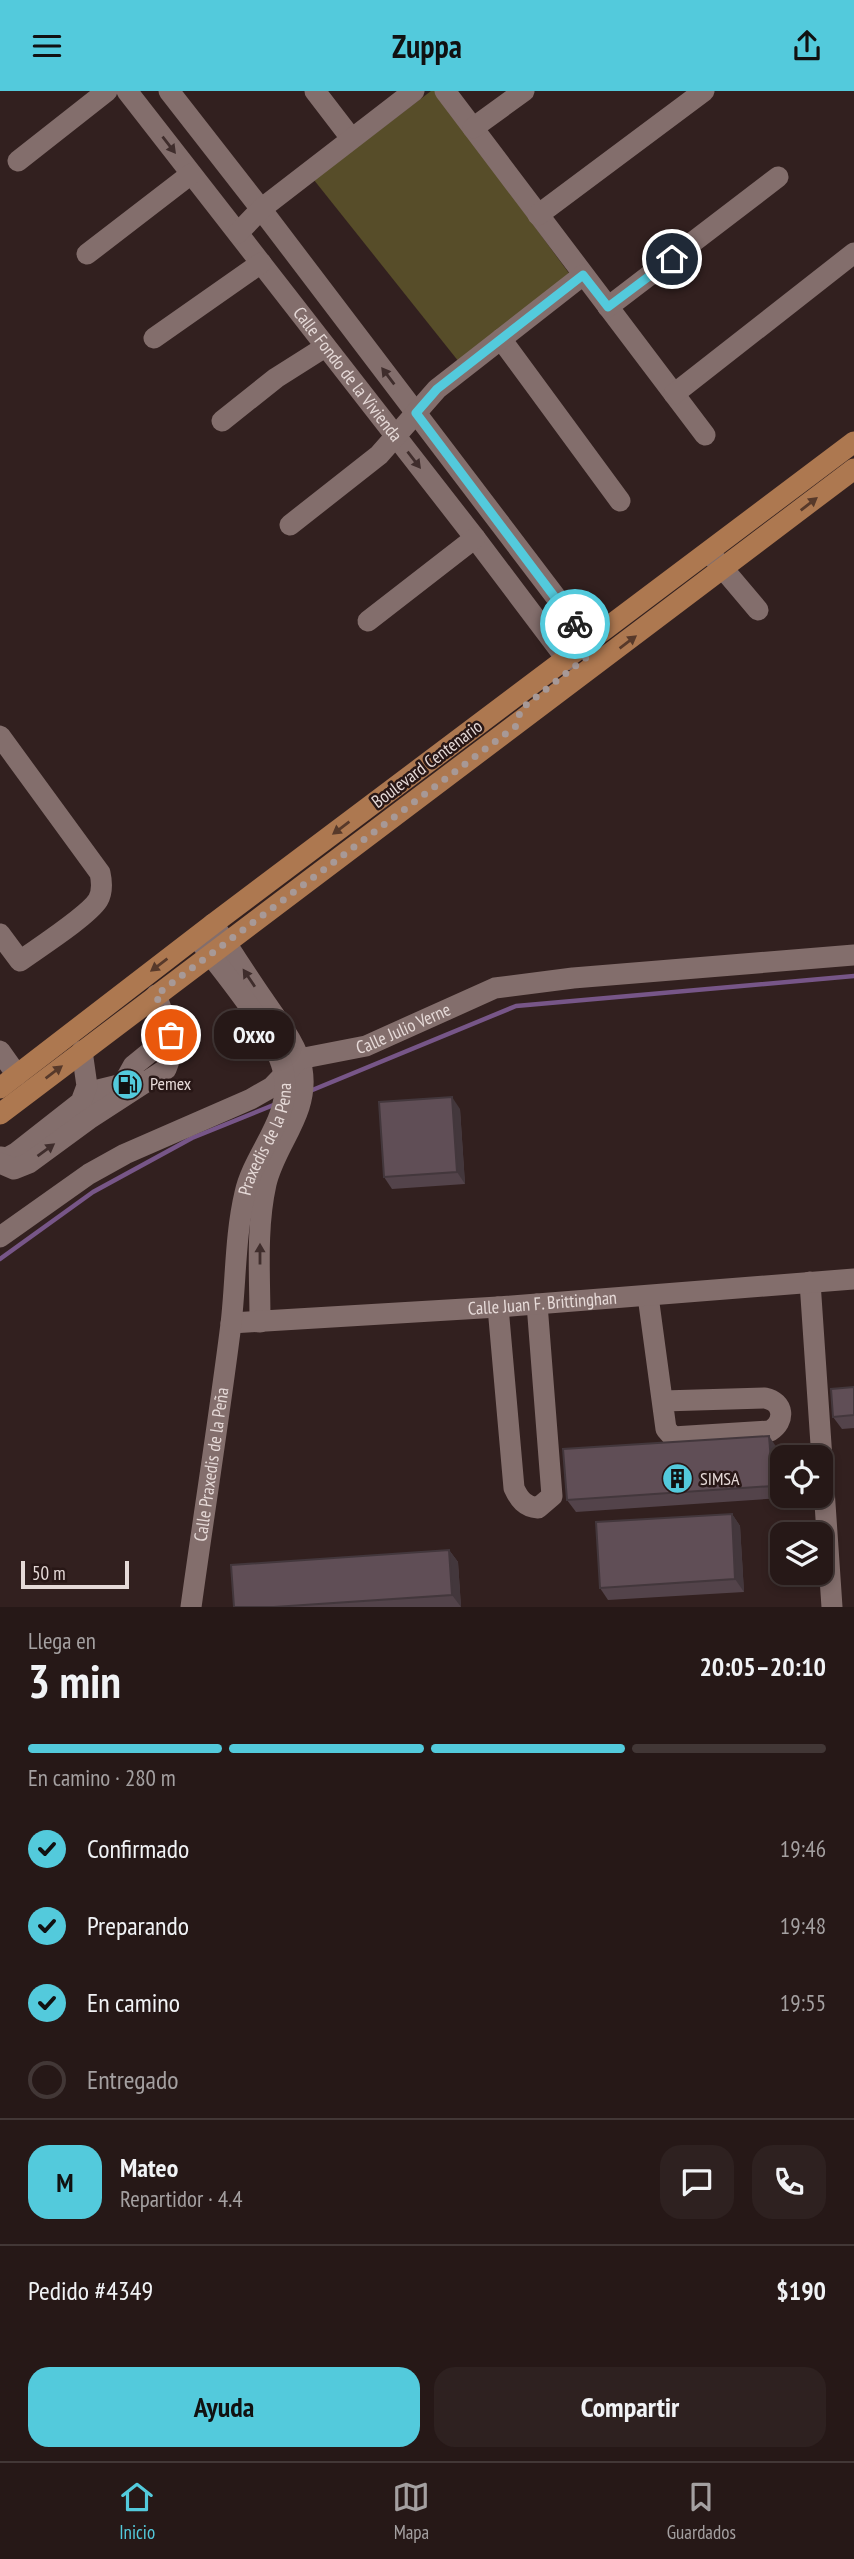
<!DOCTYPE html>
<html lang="es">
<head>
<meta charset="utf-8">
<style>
	:root { --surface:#261817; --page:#2e2120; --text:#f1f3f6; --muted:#a4a0a1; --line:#423736; --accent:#53cadc }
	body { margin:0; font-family:"PT Sans Narrow",sans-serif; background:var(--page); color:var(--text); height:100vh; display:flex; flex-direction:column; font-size:26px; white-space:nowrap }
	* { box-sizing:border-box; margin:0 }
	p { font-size:23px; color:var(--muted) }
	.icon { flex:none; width:38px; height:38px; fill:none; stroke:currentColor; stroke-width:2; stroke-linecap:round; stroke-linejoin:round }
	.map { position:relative; height:1516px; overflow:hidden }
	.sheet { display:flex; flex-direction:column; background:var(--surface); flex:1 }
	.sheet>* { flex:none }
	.controls { position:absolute; left:770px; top:1354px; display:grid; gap:14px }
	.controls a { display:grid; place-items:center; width:63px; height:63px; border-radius:14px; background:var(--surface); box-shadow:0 4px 10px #0003,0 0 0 2px var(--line); font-size:35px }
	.scale { position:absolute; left:21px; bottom:18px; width:108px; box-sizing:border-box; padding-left:7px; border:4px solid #e6dad8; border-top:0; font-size:19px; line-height:24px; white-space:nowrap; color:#e6dad8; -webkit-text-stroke:5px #281716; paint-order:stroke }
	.pin { position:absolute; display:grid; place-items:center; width:60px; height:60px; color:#fff; margin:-30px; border:4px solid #fff; border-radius:50%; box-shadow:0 2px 7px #0007 }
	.courier { position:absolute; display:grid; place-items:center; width:70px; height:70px; margin:-35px; border:5px solid #53cadc; border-radius:50%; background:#fff; color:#222; box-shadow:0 2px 9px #0007 }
	.bubble { position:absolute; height:49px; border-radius:21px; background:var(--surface); box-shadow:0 4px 10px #0003,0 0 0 2px var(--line); font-size:23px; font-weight:800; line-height:49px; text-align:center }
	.overview em { font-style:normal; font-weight:800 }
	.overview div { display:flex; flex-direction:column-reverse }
	.overview { display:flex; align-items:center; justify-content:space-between; height:119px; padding:0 28px }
	h1 { font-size:46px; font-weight:800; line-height:52px }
	.bar { display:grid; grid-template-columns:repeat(4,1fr); gap:10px 7px; align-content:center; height:84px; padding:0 28px }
	.bar i { height:9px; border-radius:5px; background:var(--line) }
	.bar .active { background:var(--accent) }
	.bar p { grid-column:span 4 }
	.line { display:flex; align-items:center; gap:18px; padding:0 28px; border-top:2px solid var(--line) }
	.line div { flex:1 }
	.round { display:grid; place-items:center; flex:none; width:74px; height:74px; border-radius:21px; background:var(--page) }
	ol { padding:0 28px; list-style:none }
	li { display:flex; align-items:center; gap:21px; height:77px }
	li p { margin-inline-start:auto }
	li .icon { padding:7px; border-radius:50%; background:var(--accent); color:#111; stroke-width:4 }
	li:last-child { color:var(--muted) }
	li i { width:38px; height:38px; border:4px solid var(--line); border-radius:50% }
	.cta { display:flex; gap:14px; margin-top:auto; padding:14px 28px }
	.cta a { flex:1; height:80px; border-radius:21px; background:var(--accent); color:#111; font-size:28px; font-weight:800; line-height:80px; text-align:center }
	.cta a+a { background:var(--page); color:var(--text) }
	header { display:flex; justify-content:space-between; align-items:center; height:91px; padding:0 28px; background:var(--accent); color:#111; font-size:32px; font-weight:800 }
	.menu { display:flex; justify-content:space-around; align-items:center; height:98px; border-top:2px solid var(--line); background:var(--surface); font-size:19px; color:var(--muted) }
	.menu a { display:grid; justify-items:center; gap:4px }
	.menu .active { color:var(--accent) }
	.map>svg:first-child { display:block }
</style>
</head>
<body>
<header><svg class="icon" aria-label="menu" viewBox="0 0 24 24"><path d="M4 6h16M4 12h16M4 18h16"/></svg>Zuppa<svg class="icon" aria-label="share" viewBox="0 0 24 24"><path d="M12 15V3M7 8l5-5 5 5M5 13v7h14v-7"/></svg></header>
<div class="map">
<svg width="854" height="1516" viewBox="0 0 854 1516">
	<rect width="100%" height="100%" fill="#32201f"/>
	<!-- green -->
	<path fill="#574d29" d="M431,0H435L571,185L459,271L314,89Z"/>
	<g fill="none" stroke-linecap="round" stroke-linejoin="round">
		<!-- stream -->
		<g stroke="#775688" stroke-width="4.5">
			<path d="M310,1000L516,915L854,885"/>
			<path d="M0,1168L93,1101L192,1047L276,1013"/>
		</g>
		<!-- minor -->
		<g stroke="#836e6c" stroke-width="21">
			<path id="s1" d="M127,0L475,447L567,569"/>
			<path d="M169,0L261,118L590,551"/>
			<path d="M315,0L351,47"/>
			<path d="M445,0L705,344"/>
			<path d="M473,37L524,0"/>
			<path d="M18,70L107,0"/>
			<path d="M538,124L704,0"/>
			<path d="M238,142L261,118L414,0"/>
			<path d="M87,163L191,83"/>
			<path d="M608,216L778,86"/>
			<path d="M154,247L261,172"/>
			<path d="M501,248L620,410"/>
			<path d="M674,303L854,162"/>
			<path d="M222,330L276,287L325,256"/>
			<path d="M290,434L379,364L437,298L583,184"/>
			<path d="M709,461L758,519"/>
			<path d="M368,530L475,447"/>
			<path d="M0,645L100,782C102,791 103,800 98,809C88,825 38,857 20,870L0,843"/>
			<path d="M213,833C230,858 246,883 263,908C277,929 297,953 302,978C310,1022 275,1053 266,1093C256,1138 260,1185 260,1231"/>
			<path d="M0,960L17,984"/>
			<path d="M123,993L133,975L171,944"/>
			<path d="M91,1012L86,1002L139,989"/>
			<path d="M0,1066L7,1067L16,1062L81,1011L87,995L82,960"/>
			<path d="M0,1072L14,1078L29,1072L89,1028L166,978L173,959L171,944L156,904"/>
			<path id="s2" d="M0,1146L89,1083L125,1063L251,1008L272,996L299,968L366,955L495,897L573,887L854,864"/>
			<path d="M810,1191L832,1516"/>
			<path d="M648,1205L666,1338L673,1346L770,1340C786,1330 784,1311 765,1307L663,1310"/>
			<path d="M498,1216L514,1397C519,1408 525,1416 538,1417L552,1405L537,1213"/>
			<path id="s3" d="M231,1232L498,1216L854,1188"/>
			<path id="s4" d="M191,1516C204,1422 219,1328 231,1233C236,1190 235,1144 245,1102C254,1061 292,1028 284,983C276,941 223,882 197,846"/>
		</g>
		<!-- major -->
		<g stroke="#ad7850" stroke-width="21">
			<path d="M0,997L213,833L854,351"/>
			<path d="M0,1023L854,378"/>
		</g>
	</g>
	<!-- wall -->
	<g fill="#53434a">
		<path d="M460,1018L465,1093L392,1098L384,1086Z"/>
		<path d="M854,1296V1337L842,1338L833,1326Z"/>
		<path d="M777,1357L782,1407L576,1421L567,1409Z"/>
		<path d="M732,1423L740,1435L744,1501L608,1509L600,1497Z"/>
		<path d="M449,1459L458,1471L461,1516H234Z"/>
	</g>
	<!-- shaded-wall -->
	<g fill="#43373c">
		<path d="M452,1006L460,1018L465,1093L457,1081Z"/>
		<path d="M769,1345L777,1357L782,1407L773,1395Z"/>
		<path d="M732,1423L740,1435L744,1501L735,1488Z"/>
		<path d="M449,1459L458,1471L461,1516L452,1504Z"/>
	</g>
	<!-- building -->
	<g fill="#604e56" stroke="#43373c" stroke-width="2">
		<path d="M452,1006L457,1081L384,1086L379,1011Z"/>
		<path d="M854,1296V1324L833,1326L831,1298Z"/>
		<path d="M769,1345L773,1395L567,1409L563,1358Z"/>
		<path d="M732,1423L735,1488L600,1497L596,1431Z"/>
		<path d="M449,1459L452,1504L274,1516H234L231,1474Z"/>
	</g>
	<!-- one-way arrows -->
	<defs><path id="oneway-solid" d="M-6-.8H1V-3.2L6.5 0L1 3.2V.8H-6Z" transform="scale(1.75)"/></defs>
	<g fill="#3f2d2c">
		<use href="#oneway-solid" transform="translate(169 54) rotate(52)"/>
		<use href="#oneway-solid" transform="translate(388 285) rotate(-127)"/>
		<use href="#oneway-solid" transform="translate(414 369) rotate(52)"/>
		<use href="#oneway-solid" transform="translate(249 887) rotate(-124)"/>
		<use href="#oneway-solid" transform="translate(46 1059) rotate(-36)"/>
		<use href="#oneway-solid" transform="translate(260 1163) rotate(-90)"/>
	</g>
	<g fill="#57392a">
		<use href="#oneway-solid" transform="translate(809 413) rotate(-38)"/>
		<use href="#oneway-solid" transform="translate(628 551) rotate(-37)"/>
		<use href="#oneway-solid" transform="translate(341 737) rotate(143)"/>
		<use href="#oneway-solid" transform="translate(159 874) rotate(143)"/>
		<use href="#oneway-solid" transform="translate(54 981) rotate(-37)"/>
	</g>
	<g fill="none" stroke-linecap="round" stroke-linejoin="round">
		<!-- done -->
		<path stroke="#a79997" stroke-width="7" stroke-dasharray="0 12.6" d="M171,944L156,904L516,635L521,618L588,565L590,551L575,533"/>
		<!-- route -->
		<path stroke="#53cadc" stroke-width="9" d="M575,533L416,322L437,298L583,184L608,216L672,168"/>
	</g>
	<!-- icons -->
	<defs>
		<symbol id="fuel-disc" viewBox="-11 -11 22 22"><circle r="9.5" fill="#53cadc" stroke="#281716"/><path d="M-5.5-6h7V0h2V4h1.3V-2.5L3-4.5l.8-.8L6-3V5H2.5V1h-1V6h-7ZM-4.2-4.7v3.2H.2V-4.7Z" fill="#111"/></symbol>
		<symbol id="building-disc" viewBox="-11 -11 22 22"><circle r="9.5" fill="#53cadc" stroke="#281716"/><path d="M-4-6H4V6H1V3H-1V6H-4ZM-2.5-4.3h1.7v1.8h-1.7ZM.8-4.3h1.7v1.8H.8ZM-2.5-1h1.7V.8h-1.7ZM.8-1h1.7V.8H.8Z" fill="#111"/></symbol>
	</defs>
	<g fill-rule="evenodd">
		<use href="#fuel-disc" x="110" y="976" width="35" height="35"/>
		<use href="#building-disc" x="660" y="1370" width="35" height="35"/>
	</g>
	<g text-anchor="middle" stroke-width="5" stroke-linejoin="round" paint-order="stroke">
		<!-- street labels -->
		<g font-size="18" fill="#e6dad8" stroke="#281716">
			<text dy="6" stroke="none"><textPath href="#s1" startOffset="359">Calle Fondo de la Vivienda</textPath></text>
			<text transform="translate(427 673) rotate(-37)" y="6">Boulevard Centenario</text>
			<text dy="6" stroke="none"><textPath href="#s2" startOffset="460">Calle Julio Verne</textPath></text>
			<text dy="6" stroke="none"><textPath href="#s4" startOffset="476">Praxedis de la Pena</textPath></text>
			<text dy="6" stroke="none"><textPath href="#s3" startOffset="312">Calle Juan F. Brittinghan</textPath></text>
			<text dy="6" stroke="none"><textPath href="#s4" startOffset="144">Calle Praxedis de la Peña</textPath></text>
		</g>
		<!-- poi labels -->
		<g font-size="18" fill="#e6dad8" stroke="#281716" text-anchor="start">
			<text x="150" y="999">Pemex</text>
			<text x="700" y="1394">SIMSA</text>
		</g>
	</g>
</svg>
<div class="controls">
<a><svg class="icon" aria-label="locate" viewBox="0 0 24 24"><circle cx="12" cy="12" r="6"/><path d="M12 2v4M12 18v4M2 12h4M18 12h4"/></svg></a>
<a><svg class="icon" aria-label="layers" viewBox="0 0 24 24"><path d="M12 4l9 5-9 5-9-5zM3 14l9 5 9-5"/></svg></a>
</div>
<div class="scale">50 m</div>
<div class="pin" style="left:171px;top:944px;background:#ea580c"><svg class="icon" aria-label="bag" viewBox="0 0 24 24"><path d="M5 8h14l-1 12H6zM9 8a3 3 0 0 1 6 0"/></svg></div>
<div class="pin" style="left:672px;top:168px;background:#1f2937"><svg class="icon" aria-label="home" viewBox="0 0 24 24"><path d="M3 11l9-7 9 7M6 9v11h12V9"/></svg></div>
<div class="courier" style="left:575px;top:533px"><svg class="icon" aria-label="bike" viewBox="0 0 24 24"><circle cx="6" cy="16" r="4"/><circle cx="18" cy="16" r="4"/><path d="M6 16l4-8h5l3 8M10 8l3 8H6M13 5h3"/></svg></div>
<div class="bubble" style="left:214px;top:919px;width:80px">Oxxo</div>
</div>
<section class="sheet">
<div class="overview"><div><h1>3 min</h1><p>Llega en</p></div><em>20:05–20:10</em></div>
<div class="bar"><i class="active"></i><i class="active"></i><i class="active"></i><i></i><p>En camino · 280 m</p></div>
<ol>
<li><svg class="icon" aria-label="check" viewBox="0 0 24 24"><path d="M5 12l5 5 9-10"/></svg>Confirmado<p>19:46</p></li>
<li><svg class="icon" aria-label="check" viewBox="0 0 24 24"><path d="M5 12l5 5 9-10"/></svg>Preparando<p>19:48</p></li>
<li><svg class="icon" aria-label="check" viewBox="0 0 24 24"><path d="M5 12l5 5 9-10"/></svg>En camino<p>19:55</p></li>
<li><i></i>Entregado</li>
</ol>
<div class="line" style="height:126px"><b class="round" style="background:var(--accent);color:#111">M</b><div><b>Mateo</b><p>Repartidor · 4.4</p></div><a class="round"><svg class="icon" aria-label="chat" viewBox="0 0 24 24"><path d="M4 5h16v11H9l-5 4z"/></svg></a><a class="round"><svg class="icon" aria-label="phone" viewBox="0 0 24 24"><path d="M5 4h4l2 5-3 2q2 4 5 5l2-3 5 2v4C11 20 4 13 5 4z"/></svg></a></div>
<div class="line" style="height:91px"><div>Pedido #4349</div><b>$190</b></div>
<div class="cta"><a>Ayuda</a><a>Compartir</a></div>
</section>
<nav class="menu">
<a class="active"><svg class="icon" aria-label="home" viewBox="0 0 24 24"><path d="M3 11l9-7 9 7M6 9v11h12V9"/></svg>Inicio</a>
<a><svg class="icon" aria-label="map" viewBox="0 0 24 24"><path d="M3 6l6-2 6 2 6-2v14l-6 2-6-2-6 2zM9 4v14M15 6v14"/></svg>Mapa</a>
<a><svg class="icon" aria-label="saved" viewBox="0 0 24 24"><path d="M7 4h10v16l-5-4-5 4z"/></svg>Guardados</a>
</nav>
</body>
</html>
